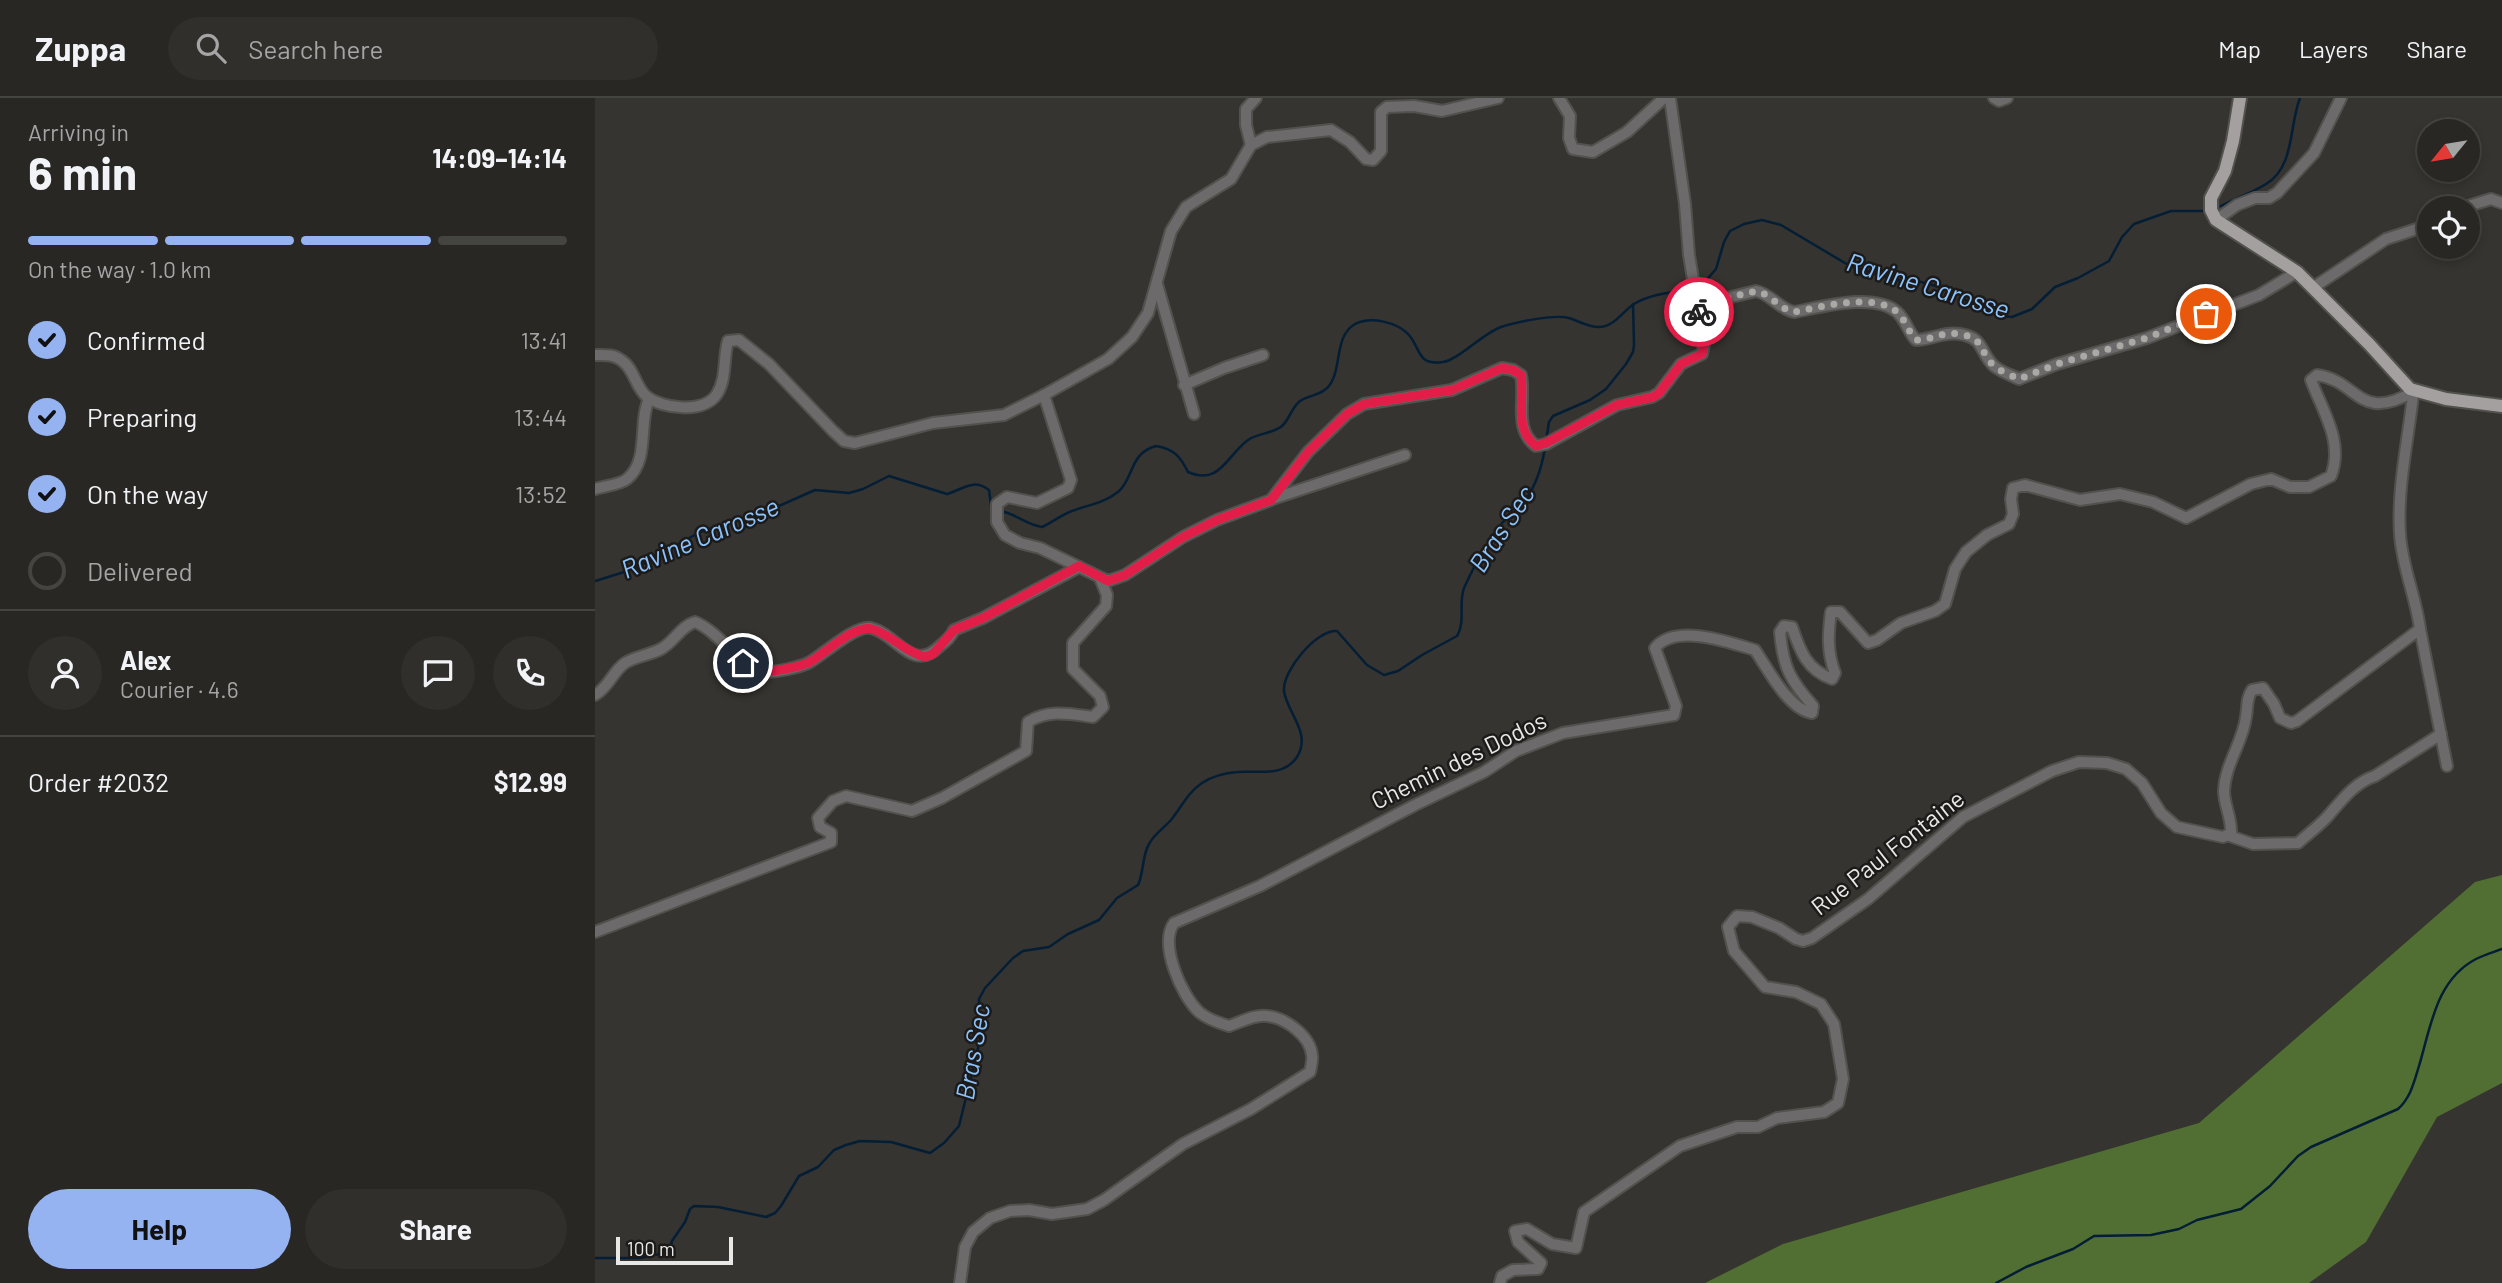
<!DOCTYPE html>
<html lang="en">
<head>
<meta charset="utf-8">
<style>
	:root { --surface:#282724; --page:#302f2c; --text:#f1f3f6; --muted:#a5a5a6; --line:#444441; --accent:#95b2f1 }
	body { margin:0; font-family:Barlow,sans-serif; background:var(--page); color:var(--text); height:100vh; display:flex; flex-direction:column; font-size:26px; white-space:nowrap }
	* { box-sizing:border-box; margin:0 }
	p { font-size:23px; color:var(--muted) }
	.icon { flex:none; width:38px; height:38px; fill:none; stroke:currentColor; stroke-width:2; stroke-linecap:round; stroke-linejoin:round }
	.map { position:relative; flex:1; overflow:hidden }
	.sheet { display:flex; flex-direction:column; background:var(--surface); width:595px }
	.sheet>* { flex:none }
	.needle { width:46px; rotate:240deg }
	.fabs { position:absolute; left:1822px; top:21px; display:grid; gap:14px }
	.fabs a { display:grid; place-items:center; width:63px; height:63px; border-radius:50%; background:var(--surface); box-shadow:0 4px 10px #0003,0 0 0 2px var(--line); font-size:35px }
	.scale { position:absolute; left:21px; bottom:18px; width:117px; box-sizing:border-box; padding-left:7px; border:4px solid #e8e8e6; border-top:0; font-size:19px; line-height:24px; white-space:nowrap; color:#e8e8e6; -webkit-text-stroke:5px #1c1b1a; paint-order:stroke }
	.pin { position:absolute; display:grid; place-items:center; width:60px; height:60px; color:#fff; margin:-30px; border:4px solid #fff; border-radius:50%; box-shadow:0 2px 7px #0007 }
	.courier { position:absolute; display:grid; place-items:center; width:70px; height:70px; margin:-35px; border:5px solid #e11d48; border-radius:50%; background:#fff; color:#222; box-shadow:0 2px 9px #0007 }
	.overview em { font-style:normal; font-weight:700 }
	.overview div { display:flex; flex-direction:column-reverse }
	.overview { display:flex; align-items:center; justify-content:space-between; height:119px; padding:0 28px }
	h1 { font-size:46px; font-weight:700; line-height:52px }
	.bar { display:grid; grid-template-columns:repeat(4,1fr); gap:10px 7px; align-content:center; height:84px; padding:0 28px }
	.bar i { height:9px; border-radius:5px; background:var(--line) }
	.bar .current { background:var(--accent) }
	.bar p { grid-column:span 4 }
	.line { display:flex; align-items:center; gap:18px; padding:0 28px; border-top:2px solid var(--line) }
	.line div { flex:1 }
	.round { display:grid; place-items:center; flex:none; width:74px; height:74px; border-radius:37px; background:var(--page) }
	ol { padding:0 28px; list-style:none }
	li { display:flex; align-items:center; gap:21px; height:77px }
	li p { margin-inline-start:auto }
	li .icon { padding:7px; border-radius:50%; background:var(--accent); color:#111; stroke-width:4 }
	li:last-child { color:var(--muted) }
	li i { width:38px; height:38px; border:4px solid var(--line); border-radius:50% }
	.button { display:flex; gap:14px; margin-top:auto; padding:14px 28px }
	.button a { flex:1; height:80px; border-radius:42px; background:var(--accent); color:#111; font-size:28px; font-weight:700; line-height:80px; text-align:center }
	.button a+a { background:var(--page); color:var(--text) }
	header { display:flex; align-items:center; gap:42px; box-sizing:border-box; height:98px; padding:0 35px; background:var(--surface); border-bottom:2px solid var(--line) }
	header strong { font-size:33px }
	nav { display:flex; gap:38px; margin-inline-start:auto; font-size:24px }
	.search { width:490px; height:63px; background:var(--page); display:flex; align-items:center; gap:18px; box-sizing:border-box; padding:0 24px; border-radius:38px; color:var(--muted); font-size:26px }
	main { display:flex; flex:1; min-height:0 }
	.map>svg:first-child { display:block }
</style>
</head>
<body>
<header>
<strong>Zuppa</strong>
<div class="search"><svg class="icon" aria-label="search" viewBox="0 0 24 24"><circle cx="10" cy="10" r="6"/><path d="M15 15l6 6"/></svg>Search here</div>
<nav><a>Map</a><a>Layers</a><a>Share</a></nav>
</header>
<main>
<section class="sheet">
<div class="overview"><div><h1>6 min</h1><p>Arriving in</p></div><em>14:09–14:14</em></div>
<div class="bar"><i class="current"></i><i class="current"></i><i class="current"></i><i></i><p>On the way · 1.0 km</p></div>
<ol>
<li><svg class="icon" aria-label="check" viewBox="0 0 24 24"><path d="M5 12l5 5 9-10"/></svg>Confirmed<p>13:41</p></li>
<li><svg class="icon" aria-label="check" viewBox="0 0 24 24"><path d="M5 12l5 5 9-10"/></svg>Preparing<p>13:44</p></li>
<li><svg class="icon" aria-label="check" viewBox="0 0 24 24"><path d="M5 12l5 5 9-10"/></svg>On the way<p>13:52</p></li>
<li><i></i>Delivered</li>
</ol>
<div class="line" style="height:126px"><a class="round"><svg class="icon" aria-label="person" viewBox="0 0 24 24"><circle cx="12" cy="8" r="4"/><path d="M4 21q1-7 8-7t8 7"/></svg></a><div><b>Alex</b><p>Courier · 4.6</p></div><a class="round"><svg class="icon" aria-label="chat" viewBox="0 0 24 24"><path d="M4 5h16v11H9l-5 4z"/></svg></a><a class="round"><svg class="icon" aria-label="phone" viewBox="0 0 24 24"><path d="M5 4h4l2 5-3 2q2 4 5 5l2-3 5 2v4C11 20 4 13 5 4z"/></svg></a></div>
<div class="line" style="height:91px"><div>Order #2032</div><b>$12.99</b></div>
<div class="button"><a>Help</a><a>Share</a></div>
</section>
<div class="map">
<svg width="1907" height="1185" viewBox="0 0 1907 1185">
	<rect width="100%" height="100%" fill="#353430"/>
	<!-- forest -->
	<path fill="#526f33" d="M1907,777V985L1842,1019L1771,1144L1714,1185H1110L1188,1146L1604,1025L1880,784Z"/>
	<g fill="none" stroke-linecap="round" stroke-linejoin="round">
		<!-- stream -->
		<g stroke="#041e36" stroke-width="2.5">
			<path d="M1626,108C1641,100 1657,95 1671,86C1700,69 1694,27 1705,0"/>
			<path d="M1108,186L1121,171L1129,144L1135,133L1149,126L1167,122L1186,127L1255,168L1301,182L1326,184L1353,191L1366,197L1374,206L1408,218L1417,219L1437,211L1460,189L1483,180L1514,163L1527,139L1539,126L1576,113H1607"/>
			<path d="M951,343L954,324L958,318L995,302L1011,291L1031,266L1038,254L1039,247L1038,206"/>
			<path d="M406,413C421,416 432,427 447,429C458,424 466,417 477,413C493,407 509,405 523,394C539,381 534,355 561,348C579,351 585,358 593,374C625,388 632,357 653,342C663,335 677,336 687,328C695,321 696,310 705,303C714,297 727,297 733,289C748,272 738,239 760,226C776,218 802,224 814,237C826,251 822,268 848,264C863,262 887,236 906,229C921,224 960,216 974,220C984,223 995,230 1005,229C1020,228 1028,213 1039,206C1055,196 1078,194 1096,191"/>
			<path d="M0,483L39,471L105,434L175,412L220,392L254,395L268,391L294,378L352,396C369,391 378,380 394,392L396,407"/>
			<path d="M0,1160H45L74,1154L77,1143L90,1124L95,1111L99,1108L123,1109L171,1119L180,1115L186,1108L204,1078L223,1069L239,1052L251,1047L265,1043L296,1044L335,1055L349,1045L364,1028L385,942L384,901L390,890L418,860L428,853L454,849L473,836L504,822L522,800L543,787C549,774 547,758 554,746C559,736 569,730 576,722C586,710 593,694 607,685C618,678 629,675 642,674C662,672 688,680 702,659C717,635 692,615 689,593C687,573 722,531 742,533L772,567L789,577L803,573L827,557L862,538C871,523 863,506 869,490C879,468 892,443 908,424C914,417 922,413 928,405C940,390 947,368 950,350"/>
			<path d="M1401,1185L1431,1169L1478,1151L1499,1138L1556,1137L1584,1131L1602,1122L1646,1111L1675,1088L1703,1058L1716,1049L1803,1011C1816,999 1819,984 1824,968C1836,928 1841,882 1881,861C1889,857 1899,854 1907,851"/>
		</g>
		<defs>
			<g id="minor">
				<path d="M964,0L975,18L974,40L978,51L998,54L1032,34L1069,0"/>
				<path d="M1399,0L1404,3L1412,0"/>
				<path d="M656,47L651,27V11L661,0"/>
				<path d="M1867,110L1896,101L1907,105"/>
				<path d="M1621,122L1642,107L1660,100H1674L1682,95L1719,55L1746,0"/>
				<path d="M562,186L599,316"/>
				<path d="M1719,189L1791,141L1834,127"/>
				<path d="M1103,207L1161,193C1176,196 1184,211 1199,214C1227,209 1279,194 1302,214C1311,222 1313,234 1321,242C1337,242 1349,233 1365,236C1390,240 1384,254 1399,268C1406,274 1416,277 1424,281L1462,266L1552,240L1664,197L1702,174"/>
				<path d="M0,257C10,257 18,256 26,262C39,270 40,288 51,298C67,311 109,316 122,296C132,280 128,260 133,243L144,242L174,266L238,333L249,343L260,345L338,325L409,317L449,297L513,261L537,239L553,215L576,133L591,109L636,81L656,47L672,39L736,32L755,44L771,61L778,62L786,53V14L792,9L819,8L847,13L903,0"/>
				<path d="M589,287L629,270L668,257"/>
				<path d="M449,297L476,382L473,390L442,405L412,399L402,406V424L410,437L425,445L445,450L513,483L530,477L588,439L622,422L676,402L713,354L752,316L769,306L857,292L907,270L918,272L926,277C931,301 918,331 941,348L951,346L1022,307L1057,299L1064,295L1086,266L1107,256L1109,247L1094,157L1090,106L1075,0"/>
				<path d="M0,391C9,388 25,387 32,381C55,363 43,324 54,301"/>
				<path d="M677,401L810,357"/>
				<path d="M1825,531L1852,668"/>
				<path d="M0,597C14,589 18,573 30,565C41,558 55,557 66,551C79,544 86,528 100,524C124,533 149,573 168,574C178,575 207,569 215,564C229,556 260,527 276,530C302,536 317,576 345,548C351,543 356,539 359,532L388,520L484,469"/>
				<path d="M1632,737L1658,746L1703,745C1713,736 1724,728 1733,718C1747,702 1759,685 1780,678L1846,636"/>
				<path d="M0,834L236,744V735L225,729L223,720L238,703L251,698L317,713L347,700L431,653L433,624C454,611 475,616 498,619L508,609L505,598L478,571V545L511,508L512,497L505,480"/>
				<path d="M365,1185L370,1149L378,1134L395,1120L415,1113L434,1112L457,1116L492,1111L509,1102L588,1046L656,1011L715,974C716,969 718,962 717,957C715,938 691,920 672,918C660,916 646,924 634,928C624,925 612,921 604,914C586,897 564,846 579,825L665,788L820,707L889,674L921,653L968,635L1079,617L1081,608L1060,550C1080,525 1134,544 1160,552C1173,571 1193,611 1217,615L1218,608C1195,582 1188,569 1185,534L1189,528L1197,529C1205,553 1212,572 1237,581L1240,575C1232,554 1233,536 1236,514H1245L1273,545L1282,542L1306,525L1340,513L1350,506L1360,471L1371,454L1392,437L1414,426L1418,416L1416,401L1418,390L1430,387L1485,402L1525,396L1558,404L1591,420L1656,386L1676,381L1695,389H1714L1736,378C1749,344 1728,314 1716,282L1722,277C1764,283 1763,325 1818,294"/>
				<path d="M905,1185L907,1178L918,1172L943,1171L946,1165L923,1144L920,1133L932,1131L957,1146L981,1150L989,1114L1085,1048L1142,1029H1163L1182,1020L1229,1014L1243,1005L1248,981L1239,926L1226,906L1201,894L1170,889L1139,853L1133,829L1142,818L1157,819L1184,830L1201,841L1208,843L1217,840L1273,801L1368,719L1457,673L1484,664L1512,665L1531,671L1547,685L1566,715L1582,729L1628,739L1636,736C1637,720 1629,707 1629,693C1630,666 1648,644 1651,619C1653,608 1651,601 1657,592L1668,590L1679,606L1685,620L1696,625L1702,623L1825,531C1821,499 1807,469 1805,436C1802,391 1813,343 1818,297L1815,291"/>
			</g>
			<path id="major" d="M1645,0L1638,43L1630,73L1616,100V112L1621,122L1702,174L1774,246L1815,291L1851,301L1907,308"/>
		</defs>
		<!-- minor casing -->
		<use href="#minor" stroke="#52514d" stroke-width="14"/>
		<!-- major casing -->
		<use href="#major" stroke="#52514d" stroke-width="16"/>
		<!-- minor -->
		<use href="#minor" stroke="#6c6a6a" stroke-width="10"/>
		<!-- major -->
		<use href="#major" stroke="#a4a09f" stroke-width="12"/>
	</g>
	<g fill="none" stroke-linecap="round" stroke-linejoin="round">
		<!-- done -->
		<path stroke="#a9a9a6" stroke-width="7" stroke-dasharray="0 12.6" d="M1104,214L1103,207L1161,193C1176,196 1184,211 1199,214C1227,209 1279,194 1302,214C1311,222 1313,234 1321,242C1337,242 1349,233 1365,236C1390,240 1384,254 1399,268C1406,274 1416,277 1424,281L1462,266L1552,240L1611,216"/>
		<!-- route -->
		<path stroke="#e11d48" stroke-width="9" d="M148,565L166,575C181,572 201,571 215,564C229,556 260,526 277,531C295,536 310,554 330,559L338,556L359,532L388,520L484,468L513,483L530,477L588,439L622,422L676,402L713,354L752,316L769,306L857,292L907,270L918,272L926,277C930,301 918,331 941,348L951,345L1022,307L1058,299L1064,295L1086,266L1107,256L1109,247L1104,214"/>
	</g>
	<g text-anchor="middle" stroke-width="5" stroke-linejoin="round" paint-order="stroke">
		<!-- street labels -->
		<g font-size="24" fill="#e8e8e6" stroke="#1c1b1a">
			<text transform="translate(864 663) rotate(-26)" y="8">Chemin des Dodos</text>
			<text transform="translate(1293 755) rotate(-38)" y="8">Rue Paul Fontaine</text>
		</g>
		<!-- water labels -->
		<g font-size="26" font-style="italic" fill="#8cc3fc" stroke="#1c1b1a">
			<text transform="translate(1333 188) rotate(17)" y="9">Ravine Carosse</text>
			<text transform="translate(907 431) rotate(-57)" y="9">Bras Sec</text>
			<text transform="translate(105 440) rotate(-23)" y="9">Ravine Carosse</text>
			<text transform="translate(378 954) rotate(-80)" y="9">Bras Sec</text>
		</g>
	</g>
</svg>
<div class="fabs">
<a><svg class="needle" viewBox="-14 -14 28 28"><path d="M0-13l5 13h-10z" fill="#e53935"/><path d="M0 13l5-13h-10z" fill="#a5a5a6"/></svg></a>
<a><svg class="icon" aria-label="locate" viewBox="0 0 24 24"><circle cx="12" cy="12" r="6"/><path d="M12 2v4M12 18v4M2 12h4M18 12h4"/></svg></a>
</div>
<div class="scale">100 m</div>
<div class="pin" style="left:1611px;top:216px;background:#ea580c"><svg class="icon" aria-label="bag" viewBox="0 0 24 24"><path d="M5 8h14l-1 12H6zM9 8a3 3 0 0 1 6 0"/></svg></div>
<div class="pin" style="left:148px;top:565px;background:#1f2937"><svg class="icon" aria-label="home" viewBox="0 0 24 24"><path d="M3 11l9-7 9 7M6 9v11h12V9"/></svg></div>
<div class="courier" style="left:1104px;top:214px"><svg class="icon" aria-label="bike" viewBox="0 0 24 24"><circle cx="6" cy="16" r="4"/><circle cx="18" cy="16" r="4"/><path d="M6 16l4-8h5l3 8M10 8l3 8H6M13 5h3"/></svg></div>
</div>
</main>
</body>
</html>
